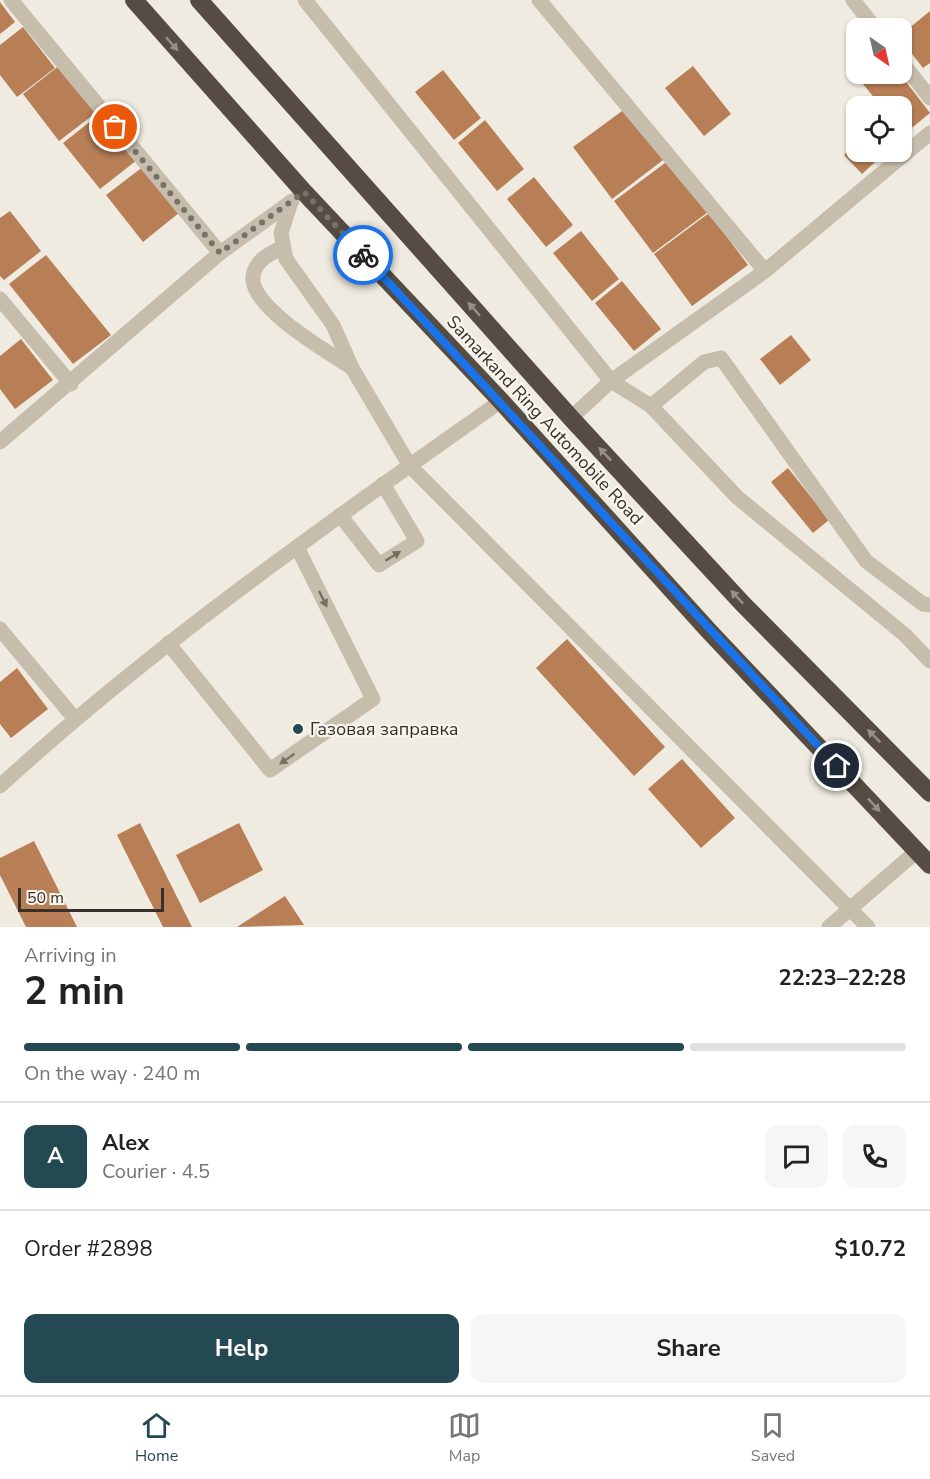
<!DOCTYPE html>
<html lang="en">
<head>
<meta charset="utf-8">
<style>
	:root { --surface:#fff; --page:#f6f6f6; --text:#222; --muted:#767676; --line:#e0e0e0; --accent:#254953 }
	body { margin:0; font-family:"Nunito Sans",sans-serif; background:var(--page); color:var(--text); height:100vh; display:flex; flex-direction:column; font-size:22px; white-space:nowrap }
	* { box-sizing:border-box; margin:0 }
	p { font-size:20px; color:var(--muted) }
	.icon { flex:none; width:33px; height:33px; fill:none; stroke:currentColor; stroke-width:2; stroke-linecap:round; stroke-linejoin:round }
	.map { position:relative; height:927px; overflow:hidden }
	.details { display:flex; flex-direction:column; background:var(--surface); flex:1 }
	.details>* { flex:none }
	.needle { width:39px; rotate:146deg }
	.tools { position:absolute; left:846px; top:18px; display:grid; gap:12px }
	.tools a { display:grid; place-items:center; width:66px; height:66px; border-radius:12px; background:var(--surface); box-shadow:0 2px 4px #0004; font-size:30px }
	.scale { position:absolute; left:18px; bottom:15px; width:146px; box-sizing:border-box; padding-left:6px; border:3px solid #36302b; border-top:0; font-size:16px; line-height:21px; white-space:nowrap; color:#36302b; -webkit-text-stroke:4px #f8f5ec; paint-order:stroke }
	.pin { position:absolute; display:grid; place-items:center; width:51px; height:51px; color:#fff; margin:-26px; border:3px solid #fff; border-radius:50%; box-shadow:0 2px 6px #0007 }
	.courier { position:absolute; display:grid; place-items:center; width:60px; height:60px; margin:-30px; border:4px solid #1a73e8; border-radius:50%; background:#fff; color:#222; box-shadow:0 2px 8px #0007 }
	.headline em { font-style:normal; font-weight:700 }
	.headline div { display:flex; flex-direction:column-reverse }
	.headline { display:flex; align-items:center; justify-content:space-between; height:102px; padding:0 24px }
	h1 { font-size:39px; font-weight:700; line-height:45px }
	.bar { display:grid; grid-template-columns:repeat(4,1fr); gap:9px 6px; align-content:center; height:72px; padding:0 24px }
	.bar i { height:8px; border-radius:4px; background:var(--line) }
	.bar .on { background:var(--accent) }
	.bar p { grid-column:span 4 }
	.line { display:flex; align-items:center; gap:15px; padding:0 24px; border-top:2px solid var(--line) }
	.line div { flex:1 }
	.round { display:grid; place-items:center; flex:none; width:63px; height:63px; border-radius:12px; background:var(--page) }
	.button { display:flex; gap:12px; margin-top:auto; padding:12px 24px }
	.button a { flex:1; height:69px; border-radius:12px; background:var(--accent); color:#fff; font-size:24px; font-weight:700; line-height:69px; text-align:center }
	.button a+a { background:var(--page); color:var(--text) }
	.menu { display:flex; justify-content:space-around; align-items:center; height:84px; border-top:2px solid var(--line); background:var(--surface); font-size:16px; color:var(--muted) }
	.menu a { display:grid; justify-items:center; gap:3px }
	.menu .on { color:var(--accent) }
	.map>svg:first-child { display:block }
</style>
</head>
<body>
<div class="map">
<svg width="930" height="927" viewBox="0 0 930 927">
	<rect width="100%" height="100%" fill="#f0ebe0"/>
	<!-- building -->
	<g fill="#b87e56">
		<path d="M0,2L15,22L0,34Z"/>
		<path d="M930,11V63L923,68L902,41V34Z"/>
		<path d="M23,27L55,68L17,97L0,75V45Z"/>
		<path d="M856,61V74H900L930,113L903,135L902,106H881L849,67Z"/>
		<path d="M60,65L97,112L59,141L23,94Z"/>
		<path d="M693,66L731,114L704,136L665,88Z"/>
		<path d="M443,70L481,118L454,140L415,92Z"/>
		<path d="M629,106L667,157L612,199L573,147Z"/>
		<path d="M101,113L137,160L100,189L63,143Z"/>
		<path d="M485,120L524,169L497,191L458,143Z"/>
		<path d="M856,143V152H886L862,174L844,155Z"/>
		<path d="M669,160L708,212L653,253L614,201Z"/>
		<path d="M144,166L180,212L143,242L106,195Z"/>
		<path d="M534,177L573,225L546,247L507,199Z"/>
		<path d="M10,211L41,251L4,280L0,276V218Z"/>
		<path d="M709,213L748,265L692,306L654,254Z"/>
		<path d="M581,231L619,279L592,301L553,253Z"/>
		<path d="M46,255L111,335L73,364L9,284Z"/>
		<path d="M622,281L661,329L634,351L595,303Z"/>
		<path d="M791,335L811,360L780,385L760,359Z"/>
		<path d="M21,339L53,380L15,409L0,389V356Z"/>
		<path d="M788,468L829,520L813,533L771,482Z"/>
		<path d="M567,639L665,747L634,776L536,668Z"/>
		<path d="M17,668L48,709L11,738L0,724V682Z"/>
		<path d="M682,759L735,818L701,848L648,789Z"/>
		<path d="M140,823L192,927H163L117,835Z"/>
		<path d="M239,823L263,870L200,903L176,855Z"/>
		<path d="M34,841L77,927H26L0,875V858Z"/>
		<path d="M285,896L304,925L237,927Z"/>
	</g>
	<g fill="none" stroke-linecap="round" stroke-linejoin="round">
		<!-- minor -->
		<g stroke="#c7bdad" stroke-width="15">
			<path d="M11,0L220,253"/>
			<path d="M305,0L611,381L651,406L737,497L905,635L930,661"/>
			<path d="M539,0L765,271"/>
			<path d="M853,0L875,28"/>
			<path d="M902,62L930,98"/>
			<path d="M291,202L281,233L286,259L333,325L352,368L410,466L868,927"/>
			<path d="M281,248C269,254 255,261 253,276C249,307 328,352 351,367"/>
			<path d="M0,299L71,384"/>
			<path d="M651,406L704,362L721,358L866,561L923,604L930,605"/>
			<path d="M571,418L611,381L765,271L930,133"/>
			<path d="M0,442L220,253L292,201"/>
			<path d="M340,515L379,565L417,541L383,484"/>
			<path d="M0,629L75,719"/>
			<path d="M168,643L270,770L373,699L297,547"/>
			<path d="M0,786C156,643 329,523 501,401"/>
			<path d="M829,927L917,851"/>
		</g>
		<!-- highway -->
		<g stroke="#564c43" stroke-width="18">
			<path d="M134,0L304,192L501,401L708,630L930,865"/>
			<path d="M199,0L571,418L742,603L930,793"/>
		</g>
	</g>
	<!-- one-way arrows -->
	<defs><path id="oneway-solid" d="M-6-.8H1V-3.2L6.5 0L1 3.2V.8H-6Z" transform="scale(1.5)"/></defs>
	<g fill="#979087">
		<use href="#oneway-solid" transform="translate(172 44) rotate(48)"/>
		<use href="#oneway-solid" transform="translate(474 309) rotate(-132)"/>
		<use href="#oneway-solid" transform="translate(605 454) rotate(-133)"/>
		<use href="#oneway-solid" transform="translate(737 597) rotate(-133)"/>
		<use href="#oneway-solid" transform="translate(874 736) rotate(-135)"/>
		<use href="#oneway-solid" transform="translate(874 805) rotate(47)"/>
	</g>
	<g fill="#776f66">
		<use href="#oneway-solid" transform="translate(393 556) rotate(-32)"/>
		<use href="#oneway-solid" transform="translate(323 599) rotate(64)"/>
		<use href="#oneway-solid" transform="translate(287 759) rotate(145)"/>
	</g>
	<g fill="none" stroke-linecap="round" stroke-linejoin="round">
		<!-- done -->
		<path stroke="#77716a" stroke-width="6" stroke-dasharray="0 10.8" d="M115,127L220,253L304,192L363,255"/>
		<!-- route -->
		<path stroke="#1a73e8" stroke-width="8" d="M363,255L837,766"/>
	</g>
	<!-- markers -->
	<circle fill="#254953" stroke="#f8f5ec" stroke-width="2" cx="298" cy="729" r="6"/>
	<g text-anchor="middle" stroke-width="4.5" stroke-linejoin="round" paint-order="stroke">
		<!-- street labels -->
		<g font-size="18" fill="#36302b" stroke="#f8f5ec">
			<text transform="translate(545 420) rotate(47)" y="6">Samarkand Ring Automobile Road</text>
		</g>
		<!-- poi labels -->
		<g font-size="18" fill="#36302b" stroke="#f8f5ec" text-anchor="start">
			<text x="310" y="735">Газовая заправка</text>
		</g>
	</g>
</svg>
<div class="tools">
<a><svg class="needle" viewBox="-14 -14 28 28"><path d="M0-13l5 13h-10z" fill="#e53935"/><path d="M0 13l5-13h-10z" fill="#767676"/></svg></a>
<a><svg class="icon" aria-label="locate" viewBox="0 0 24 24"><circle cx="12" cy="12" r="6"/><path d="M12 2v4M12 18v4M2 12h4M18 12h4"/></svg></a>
</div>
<div class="scale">50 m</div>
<div class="pin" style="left:115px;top:127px;background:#ea580c"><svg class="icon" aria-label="bag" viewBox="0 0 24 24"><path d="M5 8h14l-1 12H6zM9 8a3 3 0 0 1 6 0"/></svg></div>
<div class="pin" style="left:837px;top:766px;background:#1f2937"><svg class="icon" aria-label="home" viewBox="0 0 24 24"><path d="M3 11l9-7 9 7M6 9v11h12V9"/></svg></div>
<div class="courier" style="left:363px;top:255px"><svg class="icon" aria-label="bike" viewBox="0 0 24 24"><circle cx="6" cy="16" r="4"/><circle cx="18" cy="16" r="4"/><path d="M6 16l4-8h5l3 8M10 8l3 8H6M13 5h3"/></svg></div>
</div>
<section class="details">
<div class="headline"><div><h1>2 min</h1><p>Arriving in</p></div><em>22:23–22:28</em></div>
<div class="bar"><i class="on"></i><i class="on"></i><i class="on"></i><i></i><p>On the way · 240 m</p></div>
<div class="line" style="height:108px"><b class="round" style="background:var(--accent);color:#fff">A</b><div><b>Alex</b><p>Courier · 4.5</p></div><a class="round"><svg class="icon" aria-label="chat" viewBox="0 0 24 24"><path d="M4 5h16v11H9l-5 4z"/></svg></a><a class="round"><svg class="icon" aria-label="phone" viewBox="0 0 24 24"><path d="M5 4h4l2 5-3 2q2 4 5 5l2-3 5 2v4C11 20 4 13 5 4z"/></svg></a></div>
<div class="line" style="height:78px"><div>Order #2898</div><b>$10.72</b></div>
<div class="button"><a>Help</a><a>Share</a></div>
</section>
<nav class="menu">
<a class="on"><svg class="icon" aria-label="home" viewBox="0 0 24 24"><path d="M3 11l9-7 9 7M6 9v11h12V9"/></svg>Home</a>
<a><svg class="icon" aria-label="map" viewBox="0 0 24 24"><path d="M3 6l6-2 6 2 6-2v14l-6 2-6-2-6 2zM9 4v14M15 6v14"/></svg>Map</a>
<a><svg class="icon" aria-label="saved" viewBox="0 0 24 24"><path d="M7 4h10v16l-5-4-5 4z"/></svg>Saved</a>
</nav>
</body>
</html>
